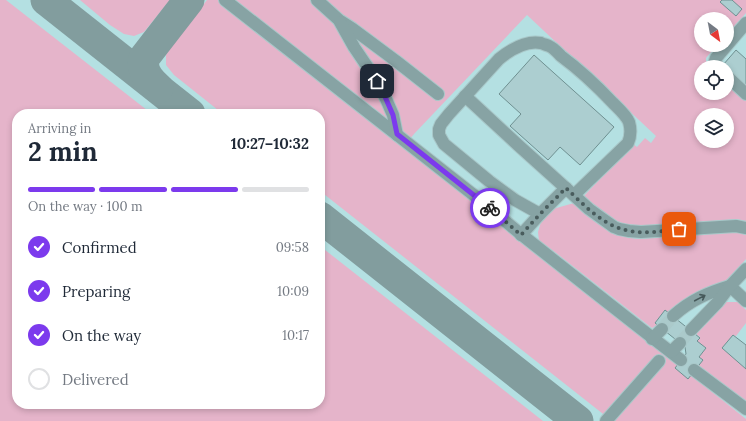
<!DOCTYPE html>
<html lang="en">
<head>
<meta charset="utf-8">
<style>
	:root { --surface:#fff; --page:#f6f6f7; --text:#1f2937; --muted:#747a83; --line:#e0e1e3; --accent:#7c3aed }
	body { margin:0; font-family:Lora,serif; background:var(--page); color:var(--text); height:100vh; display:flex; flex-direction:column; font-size:15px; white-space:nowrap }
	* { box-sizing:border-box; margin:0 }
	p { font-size:13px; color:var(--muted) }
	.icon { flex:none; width:22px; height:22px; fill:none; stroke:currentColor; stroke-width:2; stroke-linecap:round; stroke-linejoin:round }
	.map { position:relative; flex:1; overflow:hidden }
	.drawer { position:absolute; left:12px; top:109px; width:313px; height:300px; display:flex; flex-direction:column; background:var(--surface); border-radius:16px; box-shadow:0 2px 6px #0003 }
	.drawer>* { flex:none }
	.needle { width:26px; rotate:148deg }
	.fabs { position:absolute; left:694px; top:12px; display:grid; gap:8px }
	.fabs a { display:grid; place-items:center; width:40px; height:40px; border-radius:50%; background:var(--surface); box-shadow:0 2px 6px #0003; font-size:20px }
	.pin { position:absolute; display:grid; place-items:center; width:34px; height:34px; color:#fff; margin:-17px; border-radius:8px; box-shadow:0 2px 6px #0006 }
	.courier { position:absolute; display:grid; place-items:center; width:40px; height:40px; margin:-20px; border:3px solid #7c3aed; border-radius:50%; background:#fff; color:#222; box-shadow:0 1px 5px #0007 }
	.headline em { font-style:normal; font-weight:700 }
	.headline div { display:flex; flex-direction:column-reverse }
	.headline { display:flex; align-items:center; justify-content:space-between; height:68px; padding:0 16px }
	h1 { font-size:26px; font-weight:700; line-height:30px }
	.bar { display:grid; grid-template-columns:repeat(4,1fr); gap:6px 4px; align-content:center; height:48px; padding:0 16px }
	.bar i { height:5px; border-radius:3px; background:var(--line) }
	.bar .active { background:var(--accent) }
	.bar p { grid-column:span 4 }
	ol { padding:0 16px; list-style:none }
	li { display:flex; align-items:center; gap:12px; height:44px }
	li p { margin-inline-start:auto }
	li .icon { padding:4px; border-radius:50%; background:var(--accent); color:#fff; stroke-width:4 }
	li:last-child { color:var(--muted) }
	li i { width:22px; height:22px; border:2px solid var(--line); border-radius:50% }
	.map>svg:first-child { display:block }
</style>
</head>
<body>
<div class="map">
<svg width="746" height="421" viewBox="0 0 746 421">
	<rect width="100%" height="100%" fill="#c8ebec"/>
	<!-- built -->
	<path fill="#b4e0e2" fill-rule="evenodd" d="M0,0H746V421H0ZM701,19H727V45H701ZM701,67H727V93H701ZM17,114H320V404H17ZM701,115H727V141H701Z"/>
	<!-- green -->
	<g fill="#e5b4ca" fill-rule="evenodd">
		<path d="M0,0H6L152,114H17V404H320V246L543,421H0Z"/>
		<path d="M80,0H170L144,32L134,36L124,34L110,25Z"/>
		<path d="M207,0H746V13L727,34V19H701V45H717L706,58V61L710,67H701V93H727V83L746,101V221L737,219L639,227C634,226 628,226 623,224C608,219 596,207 584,196L633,144L637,147L645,138L651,143L656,136L527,15L414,134L405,145L513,234L746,419V421H612L320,191V114H223L174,75L166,65V55L173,43ZM701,115H727V141H701Z"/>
		<path d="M574,203C595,222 609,236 638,239L734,232L739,233L746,235V259L727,280L690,298L670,314L665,310L655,323L657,325L652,328L551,249L539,241L538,232L541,222L553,209Z"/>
		<path d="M725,302H738L746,310V323L736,336L733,335L722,348L746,369V402L698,365L703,360L699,357L706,348L697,341L700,337L695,333Z"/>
	</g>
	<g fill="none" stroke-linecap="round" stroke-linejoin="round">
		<!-- taxiway -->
		<g stroke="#829d9e" stroke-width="31">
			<path d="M46,0L190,114"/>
			<path d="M158,88C150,81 141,70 144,58L189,0"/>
			<path d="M320,217L578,421"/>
		</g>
	</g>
	<!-- building -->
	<g fill="#acced0" stroke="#6f9091">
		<path d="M722,0H732L742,9L736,16L720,2Z"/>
		<path d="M736,50L746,59V87L727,69V67H725L723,65Z"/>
		<path d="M534,55L614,127L580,165L560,147L548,160L510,126L521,114L499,94Z"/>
		<path d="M665,310L700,338L697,341L706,348L699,357L703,360L688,379L675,368L686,354L685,347L655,323Z"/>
		<path d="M733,335L746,345V369L722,348Z"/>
	</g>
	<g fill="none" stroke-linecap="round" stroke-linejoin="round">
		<!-- minor-tunnel -->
		<g stroke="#abcacb" stroke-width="12" stroke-dasharray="12 6" stroke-linecap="butt">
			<path d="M662,329L673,316"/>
			<path d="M680,343L691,330"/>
		</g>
		<defs>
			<g id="minor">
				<path d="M225,0C309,66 392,131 475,196C491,209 506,222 522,235C575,277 628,319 681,360"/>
				<path d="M317,0L339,20L353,29L396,61L438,94"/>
				<path d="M340,22L354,47L377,81L386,99L393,115L397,135"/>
				<path d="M718,67L715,61L716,58L746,23"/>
				<path d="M727,76L746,94"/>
				<path d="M465,96L518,145L589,209L600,217L614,227L619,229L629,231L641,232L736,226L746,228"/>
				<path d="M540,214L515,200L489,181L444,144L439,135V129L441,124L449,114L499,59C510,50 525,40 541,43C543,44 547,45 549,46C554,48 558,53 561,56C580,70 597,86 613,103C619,109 626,115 629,122C631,129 631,136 628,143L574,195"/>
				<path d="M521,235L540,214L566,188"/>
				<path d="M730,286L746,301"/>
				<path d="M673,316C691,300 707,293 730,286"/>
				<path d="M691,330L718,302L730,286L746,269"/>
				<path d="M652,339L662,329"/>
				<path d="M671,352L680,343"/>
				<path d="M694,370L746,409"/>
				<path d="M606,421L659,361"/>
			</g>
		</defs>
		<!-- minor casing -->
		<use href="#minor" stroke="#a9c8c9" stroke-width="14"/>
		<!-- minor -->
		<use href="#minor" stroke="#87a3a4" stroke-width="12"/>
	</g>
	<!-- one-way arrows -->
	<defs><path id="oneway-shaft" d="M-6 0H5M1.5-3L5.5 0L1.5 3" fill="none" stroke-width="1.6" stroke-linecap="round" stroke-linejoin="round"/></defs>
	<use stroke="#46595a" href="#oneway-shaft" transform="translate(700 298) rotate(-28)"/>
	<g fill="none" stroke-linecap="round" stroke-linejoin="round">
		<!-- done -->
		<path stroke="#495c5d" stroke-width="4" stroke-dasharray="0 7.2" d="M490,208L521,235L540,214L566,188C584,205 604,227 630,231C646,234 663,231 679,229"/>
		<!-- route -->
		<path stroke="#7c3aed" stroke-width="5" d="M377,81L386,99L393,115L397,134L490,208"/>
	</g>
</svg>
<div class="fabs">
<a><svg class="needle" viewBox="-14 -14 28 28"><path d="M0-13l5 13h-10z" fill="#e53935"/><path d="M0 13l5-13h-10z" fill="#747a83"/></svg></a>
<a><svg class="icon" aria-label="locate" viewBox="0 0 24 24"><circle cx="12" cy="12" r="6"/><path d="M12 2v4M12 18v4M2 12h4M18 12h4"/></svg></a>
<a><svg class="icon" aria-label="layers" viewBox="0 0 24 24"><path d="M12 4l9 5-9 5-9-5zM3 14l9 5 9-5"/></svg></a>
</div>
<div class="pin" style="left:679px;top:229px;background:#ea580c"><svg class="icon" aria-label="bag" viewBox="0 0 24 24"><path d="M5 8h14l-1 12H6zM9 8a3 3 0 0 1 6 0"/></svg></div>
<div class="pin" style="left:377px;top:81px;background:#1f2937"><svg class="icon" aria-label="home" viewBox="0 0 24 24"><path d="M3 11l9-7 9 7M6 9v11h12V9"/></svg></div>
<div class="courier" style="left:490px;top:208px"><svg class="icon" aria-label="bike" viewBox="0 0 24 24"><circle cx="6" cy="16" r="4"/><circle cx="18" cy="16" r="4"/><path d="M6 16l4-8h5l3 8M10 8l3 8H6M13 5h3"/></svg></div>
<section class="drawer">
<div class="headline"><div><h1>2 min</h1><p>Arriving in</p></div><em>10:27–10:32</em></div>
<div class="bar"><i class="active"></i><i class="active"></i><i class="active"></i><i></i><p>On the way · 100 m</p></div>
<ol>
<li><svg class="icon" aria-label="check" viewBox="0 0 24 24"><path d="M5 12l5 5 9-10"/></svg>Confirmed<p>09:58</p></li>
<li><svg class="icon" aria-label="check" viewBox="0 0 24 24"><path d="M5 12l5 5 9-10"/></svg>Preparing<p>10:09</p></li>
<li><svg class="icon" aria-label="check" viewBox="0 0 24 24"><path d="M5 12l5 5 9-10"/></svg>On the way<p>10:17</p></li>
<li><i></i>Delivered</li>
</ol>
</section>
</div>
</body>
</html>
